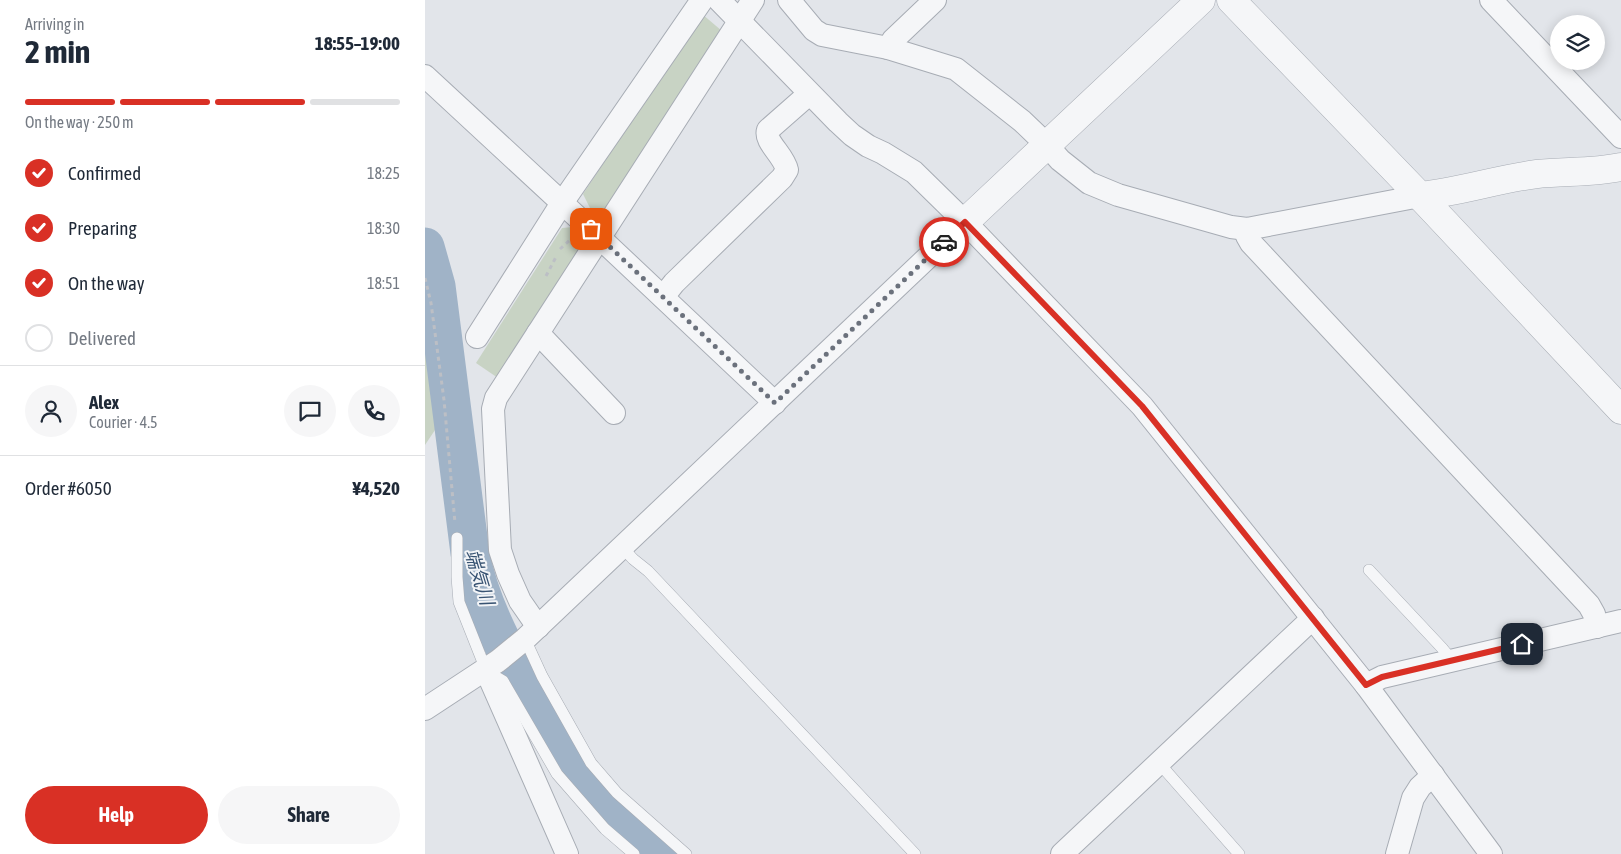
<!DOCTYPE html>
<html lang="en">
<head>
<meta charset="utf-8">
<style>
	:root { --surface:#fff; --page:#f6f6f7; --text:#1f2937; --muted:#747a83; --line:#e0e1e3; --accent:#d93025 }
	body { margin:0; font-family:"Asap Condensed","Noto Sans JP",sans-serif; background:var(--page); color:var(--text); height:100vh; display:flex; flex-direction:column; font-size:19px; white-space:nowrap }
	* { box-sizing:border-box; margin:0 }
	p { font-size:16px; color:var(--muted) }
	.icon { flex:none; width:28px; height:28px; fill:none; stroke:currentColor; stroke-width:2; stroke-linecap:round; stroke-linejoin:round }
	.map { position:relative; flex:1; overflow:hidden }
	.details { display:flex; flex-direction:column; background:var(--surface); width:425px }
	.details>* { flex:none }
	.tools { position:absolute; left:1125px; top:15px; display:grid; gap:10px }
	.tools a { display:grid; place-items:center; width:55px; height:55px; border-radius:50%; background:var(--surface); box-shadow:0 2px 12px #0003; font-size:25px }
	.pin { position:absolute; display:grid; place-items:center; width:42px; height:42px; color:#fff; margin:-21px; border-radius:10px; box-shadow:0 2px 8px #0006 }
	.courier { position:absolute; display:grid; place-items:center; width:50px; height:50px; margin:-25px; border:4px solid #d93025; border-radius:50%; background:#fff; color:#222; box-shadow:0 1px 6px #0007 }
	.summary em { font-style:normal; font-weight:700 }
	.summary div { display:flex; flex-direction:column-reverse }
	.summary { display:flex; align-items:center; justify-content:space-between; height:85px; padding:0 25px }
	h1 { font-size:32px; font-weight:700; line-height:38px }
	.bar { display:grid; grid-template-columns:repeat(4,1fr); gap:8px 5px; align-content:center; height:60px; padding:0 25px }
	.bar i { height:6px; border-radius:4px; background:var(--line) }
	.bar .active { background:var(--accent) }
	.bar p { grid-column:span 4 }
	.line { display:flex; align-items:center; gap:12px; padding:0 25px; border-top:1px solid var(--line) }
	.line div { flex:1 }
	.round { display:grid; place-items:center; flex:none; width:52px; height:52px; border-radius:26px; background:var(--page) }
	ol { padding:0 25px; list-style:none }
	li { display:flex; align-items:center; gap:15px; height:55px }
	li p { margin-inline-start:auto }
	li .icon { padding:5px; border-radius:50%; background:var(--accent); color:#fff; stroke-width:4 }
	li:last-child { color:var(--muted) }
	li i { width:28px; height:28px; border:2px solid var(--line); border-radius:50% }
	.button { display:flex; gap:10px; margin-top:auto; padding:10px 25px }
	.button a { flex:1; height:58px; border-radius:30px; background:var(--accent); color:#fff; font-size:20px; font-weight:700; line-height:58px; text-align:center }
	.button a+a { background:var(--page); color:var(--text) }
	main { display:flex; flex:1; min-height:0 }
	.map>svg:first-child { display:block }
</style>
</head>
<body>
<main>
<section class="details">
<div class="summary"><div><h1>2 min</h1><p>Arriving in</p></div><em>18:55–19:00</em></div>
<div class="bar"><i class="active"></i><i class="active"></i><i class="active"></i><i></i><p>On the way · 250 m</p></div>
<ol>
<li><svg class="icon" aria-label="check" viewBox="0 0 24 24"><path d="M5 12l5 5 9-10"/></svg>Confirmed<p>18:25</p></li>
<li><svg class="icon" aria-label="check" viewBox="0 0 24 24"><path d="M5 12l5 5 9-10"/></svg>Preparing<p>18:30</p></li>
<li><svg class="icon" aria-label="check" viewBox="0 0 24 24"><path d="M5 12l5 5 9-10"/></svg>On the way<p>18:51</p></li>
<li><i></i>Delivered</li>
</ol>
<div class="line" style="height:90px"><a class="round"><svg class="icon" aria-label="person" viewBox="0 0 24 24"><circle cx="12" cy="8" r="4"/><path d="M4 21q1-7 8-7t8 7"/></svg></a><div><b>Alex</b><p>Courier · 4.5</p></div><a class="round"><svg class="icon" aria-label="chat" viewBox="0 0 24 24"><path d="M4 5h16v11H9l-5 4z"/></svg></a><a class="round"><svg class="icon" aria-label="phone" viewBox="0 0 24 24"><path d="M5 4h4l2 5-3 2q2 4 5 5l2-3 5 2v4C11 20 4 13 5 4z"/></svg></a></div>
<div class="line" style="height:65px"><div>Order #6050</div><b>¥4,520</b></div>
<div class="button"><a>Help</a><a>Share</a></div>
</section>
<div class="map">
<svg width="1196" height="854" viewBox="0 0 1196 854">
	<rect width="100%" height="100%" fill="#e2e5ea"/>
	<!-- green -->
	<g fill="#c8d3c4">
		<path d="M277,14L297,31L180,213L168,214L158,194Z"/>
		<path d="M148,227L158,235L157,248L73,378L51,363L137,228Z"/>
		<path d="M0,304L16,421L0,445Z"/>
	</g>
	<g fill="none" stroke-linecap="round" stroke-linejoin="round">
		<!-- river -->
		<path stroke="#a0b3c7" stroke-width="39" d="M0,247L11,286L45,553C55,606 83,655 109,703C123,728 137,754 155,777C178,806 208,829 234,854"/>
		<defs>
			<g id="service">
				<path d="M32,538V577L34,602L61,670"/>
				<path d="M197,547L208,559L223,571L490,854"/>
				<path d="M944,570L1017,648L1021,653L1022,661"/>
				<path d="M100,639L117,676L166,763L192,793L261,854"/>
				<path d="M66,682L73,678L78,681L132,774L180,829L209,854"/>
				<path d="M734,763L814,854"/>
			</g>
			<g id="minor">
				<path d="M294,0L413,122L427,135L443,146L458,153L489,172L540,222L717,406L941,685L1066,854"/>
				<path d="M364,0L389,30L397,35L463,48L531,69L597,121L621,144L635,160L664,183L693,195L806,227L822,229L995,196"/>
				<path d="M1066,0L1196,137"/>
				<path d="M463,48L468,40L510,0"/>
				<path d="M0,76L175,238L350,403"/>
				<path d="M822,229V236L826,243L1164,605L1169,614L1172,627"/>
				<path d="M238,297L249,283L357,178L362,170C359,155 339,142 343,130L384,94"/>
				<path d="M113,333L189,413"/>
				<path d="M52,337L137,203L277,0"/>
				<path d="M113,627L95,601L83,574L75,550L68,409L71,398L328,0"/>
				<path d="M61,670L142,854"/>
				<path d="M941,685L957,677L1196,621"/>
				<path d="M0,709L73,661L100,639L540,222"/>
				<path d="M637,854L888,618"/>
				<path d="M972,854L988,798L995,787L1008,775"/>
			</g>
			<g id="tertiary">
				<path d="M806,0L995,196L1196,410"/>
				<path d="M995,196C1035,192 1072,179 1112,174C1140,171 1168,173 1196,167"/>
				<path d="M540,222L776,0"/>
			</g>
		</defs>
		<!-- service casing -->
		<use href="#service" stroke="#a7acb4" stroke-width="12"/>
		<!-- minor casing -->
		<use href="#minor" stroke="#a7acb4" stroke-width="24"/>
		<!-- tertiary casing -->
		<use href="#tertiary" stroke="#a7acb4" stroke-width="29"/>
		<!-- path -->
		<g stroke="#bcbfc5" stroke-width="3" stroke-dasharray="4 4" stroke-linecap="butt">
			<path d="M135,249L145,240"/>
			<path d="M121,276L131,257"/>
			<path d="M0,278L6,303L19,400L30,523"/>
		</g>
		<!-- service -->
		<use href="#service" stroke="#f5f6f8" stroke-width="11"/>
		<!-- minor -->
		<use href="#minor" stroke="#f5f6f8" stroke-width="22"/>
		<!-- tertiary -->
		<use href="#tertiary" stroke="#f5f6f8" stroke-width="28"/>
	</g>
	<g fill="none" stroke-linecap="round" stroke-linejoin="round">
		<!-- done -->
		<path stroke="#6b717c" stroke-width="5" stroke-dasharray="0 9" d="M166,229L350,403L519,242"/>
		<!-- route -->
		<path stroke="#d93025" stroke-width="6" d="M519,242L540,222L717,406L941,685L957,677L1097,644"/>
	</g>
	<g text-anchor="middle" stroke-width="4" stroke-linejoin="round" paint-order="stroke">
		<!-- water labels -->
		<g font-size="19" font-style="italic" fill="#385372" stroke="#f2f4f7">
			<text transform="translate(55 577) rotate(73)" y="7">端気川</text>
		</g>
	</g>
</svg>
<div class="tools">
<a><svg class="icon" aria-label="layers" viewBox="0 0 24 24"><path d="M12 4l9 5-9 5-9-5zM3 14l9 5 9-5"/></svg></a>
</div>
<div class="pin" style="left:166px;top:229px;background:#ea580c"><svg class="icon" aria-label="bag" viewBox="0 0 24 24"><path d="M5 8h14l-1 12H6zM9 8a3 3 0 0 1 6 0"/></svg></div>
<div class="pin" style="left:1097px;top:644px;background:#1f2937"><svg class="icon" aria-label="home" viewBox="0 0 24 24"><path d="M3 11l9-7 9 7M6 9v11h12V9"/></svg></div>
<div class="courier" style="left:519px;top:242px"><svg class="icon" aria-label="car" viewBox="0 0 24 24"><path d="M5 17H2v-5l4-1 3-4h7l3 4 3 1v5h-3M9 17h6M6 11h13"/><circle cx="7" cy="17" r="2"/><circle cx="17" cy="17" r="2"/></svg></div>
</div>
</main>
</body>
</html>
